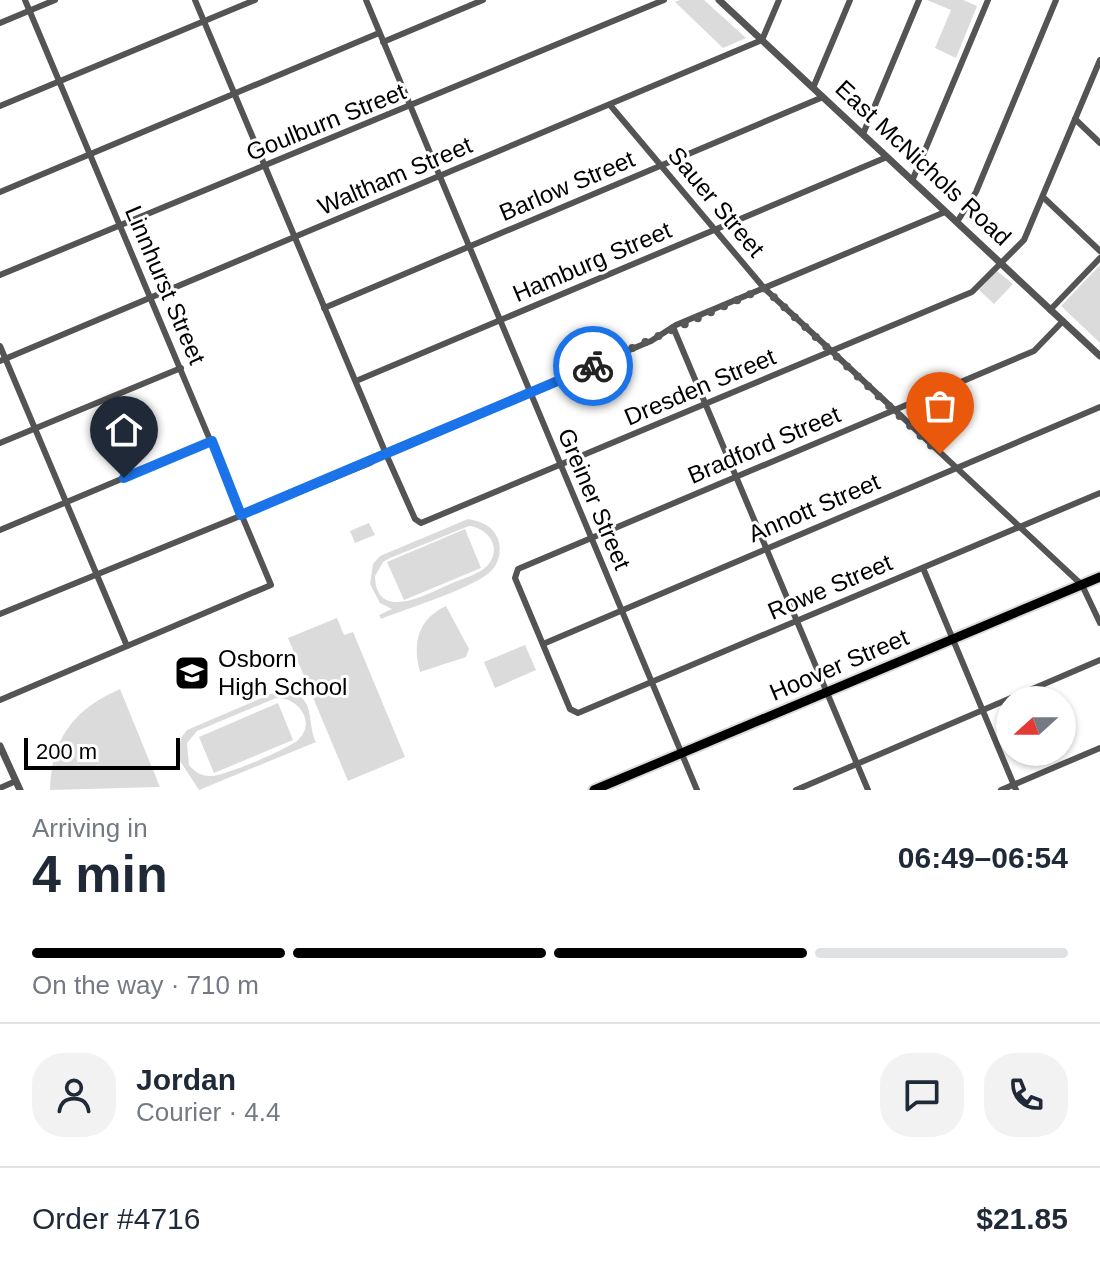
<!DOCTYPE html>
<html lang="en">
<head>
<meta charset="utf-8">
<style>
	:root { --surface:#fff; --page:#f2f2f3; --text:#1f2937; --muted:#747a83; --line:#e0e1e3; --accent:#000 }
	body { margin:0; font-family:Helvetica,sans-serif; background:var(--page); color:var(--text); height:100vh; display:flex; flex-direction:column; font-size:30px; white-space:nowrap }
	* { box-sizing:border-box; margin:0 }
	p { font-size:26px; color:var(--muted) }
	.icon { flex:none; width:44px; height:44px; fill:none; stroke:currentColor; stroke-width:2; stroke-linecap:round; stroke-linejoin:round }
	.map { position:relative; height:790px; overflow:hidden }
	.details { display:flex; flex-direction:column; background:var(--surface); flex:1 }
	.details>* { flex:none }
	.needle { width:52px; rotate:249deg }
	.buttons { position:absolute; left:996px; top:686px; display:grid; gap:16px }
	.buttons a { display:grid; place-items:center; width:80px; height:80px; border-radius:50%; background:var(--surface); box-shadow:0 2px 6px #0004; font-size:40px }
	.scale { position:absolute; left:24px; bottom:20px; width:156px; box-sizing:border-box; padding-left:8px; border:4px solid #000; border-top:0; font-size:22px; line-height:28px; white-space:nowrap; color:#000; -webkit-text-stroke:6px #fff; paint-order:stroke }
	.pin { position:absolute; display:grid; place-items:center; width:68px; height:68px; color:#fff; margin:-82px -34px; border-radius:50% 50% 50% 0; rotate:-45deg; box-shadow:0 0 8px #0007 }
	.pin .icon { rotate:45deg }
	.courier { position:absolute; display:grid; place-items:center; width:80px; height:80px; margin:-40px; border:6px solid #1a73e8; border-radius:50%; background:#fff; color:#222; box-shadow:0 2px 10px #0007 }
	.summary em { font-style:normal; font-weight:700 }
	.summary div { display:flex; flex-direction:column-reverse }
	.summary { display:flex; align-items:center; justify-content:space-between; height:136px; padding:0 32px }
	h1 { font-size:52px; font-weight:700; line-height:60px }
	.bar { display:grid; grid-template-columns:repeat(4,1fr); gap:12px 8px; align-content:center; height:96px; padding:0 32px }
	.bar i { height:10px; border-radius:6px; background:var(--line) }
	.bar .on { background:var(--accent) }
	.bar p { grid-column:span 4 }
	.line { display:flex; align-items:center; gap:20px; padding:0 32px; border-top:2px solid var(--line) }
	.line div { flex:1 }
	.round { display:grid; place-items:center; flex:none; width:84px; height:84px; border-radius:32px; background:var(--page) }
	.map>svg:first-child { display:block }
</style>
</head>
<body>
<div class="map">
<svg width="1100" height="790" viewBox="0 0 1100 790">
	<rect width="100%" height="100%" fill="#fff"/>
	<!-- green -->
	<g fill="#dbdbdb" fill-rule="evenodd">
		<path d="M680,0H704L746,38L723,48L675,2Z"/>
		<path d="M927,0H963L977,6L956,58L935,48L951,10Z"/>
		<path d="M1100,265V343L1061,306Z"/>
		<path d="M997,271L1013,284L994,304L979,290Z"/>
		<path d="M468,519C481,521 493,526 498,539C502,550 499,565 489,573C468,590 408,608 381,619L379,615L392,609L380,603L370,584L373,564L380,556ZM469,526C489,528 503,549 487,566C478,575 460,579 448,585C425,595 376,622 375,576L383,562L390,558Z"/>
		<path d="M369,523L375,535L355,543L350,531Z"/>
		<path d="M465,529L481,568L404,600L387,562Z"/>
		<path d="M446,606L469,649L466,657L420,672C412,643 418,619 446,606Z"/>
		<path d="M337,618L344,635L353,632L405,757L348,781L288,638Z"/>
		<path d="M525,645L536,670L495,688L484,662Z"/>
		<path d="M120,689L160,787L50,790C51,739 74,709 120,689Z"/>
		<path d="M278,691C319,693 305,718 316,742L199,790L178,758L181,738L187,730ZM276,698C298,697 317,722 298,740C288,749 223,777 210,776C201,776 195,772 189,765L187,743L197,731Z"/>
		<path d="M278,703L293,740L214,773L199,737Z"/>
	</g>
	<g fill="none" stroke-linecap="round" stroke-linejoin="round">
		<defs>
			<path id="primary" d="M594,790L1100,577"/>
		</defs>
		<!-- primary casing -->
		<use href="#primary" stroke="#dbdbdb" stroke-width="13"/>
		<!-- minor -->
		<g stroke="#545454" stroke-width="6">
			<path d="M195,0L386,454L415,519L421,523L972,292L1024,240L1100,60"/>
			<path d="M366,0L697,790"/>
			<path d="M0,23L55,0"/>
			<path d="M383,42L483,0"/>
			<path d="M813,88L850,0"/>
			<path d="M610,105L764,288L1082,585L1100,623"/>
			<path d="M0,106L255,0"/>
			<path d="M1075,119L1100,143"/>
			<path d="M863,134L919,0"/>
			<path d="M912,181L988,0"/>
			<path d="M0,192L379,33"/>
			<path d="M1043,197L1100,251"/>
			<path d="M957,222L976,192L1056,0"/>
			<path d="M0,275L664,0"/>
			<path d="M324,308L823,97"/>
			<path d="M1050,310L1100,258"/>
			<path d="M1063,321L1034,351L518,569L515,578L570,709L578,713L1100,493"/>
			<path d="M673,327L868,790"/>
			<path d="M0,346L127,646"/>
			<path d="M0,361L762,40L779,0"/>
			<path d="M356,381L887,157"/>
			<path d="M0,443L181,368"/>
			<path d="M0,530L212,441"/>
			<path d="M923,568L1016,790"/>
			<path d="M0,614L370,463L390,450L651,341L676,325L945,212"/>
			<path d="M543,644L1100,407"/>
			<path d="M0,700L271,585L25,0"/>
			<path d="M0,788L16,781"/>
			<path d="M796,790L1100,660"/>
			<path d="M1001,790L1100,748"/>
		</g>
		<!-- tertiary -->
		<g stroke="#545454" stroke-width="7">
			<path d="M719,0L1100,356"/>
			<path d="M0,746L20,790"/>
		</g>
		<!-- primary -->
		<use href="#primary" stroke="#000" stroke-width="9"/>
	</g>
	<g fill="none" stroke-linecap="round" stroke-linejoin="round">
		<!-- done -->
		<path stroke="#595959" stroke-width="8" stroke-dasharray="0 14.4" d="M593,366L764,288L940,454"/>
		<!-- route -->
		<path stroke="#1a73e8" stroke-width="10" d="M124,478L212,441L241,515L593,366"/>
	</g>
	<!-- icons -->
	<defs>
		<symbol id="school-square" viewBox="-11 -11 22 22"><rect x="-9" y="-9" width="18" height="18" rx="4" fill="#000" stroke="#fff"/><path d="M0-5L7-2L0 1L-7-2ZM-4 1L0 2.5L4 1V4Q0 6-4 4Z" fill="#fff"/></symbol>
	</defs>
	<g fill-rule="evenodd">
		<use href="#school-square" x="172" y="653" width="40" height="40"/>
	</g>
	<g text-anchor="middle" stroke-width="6" stroke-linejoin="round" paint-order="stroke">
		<!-- street labels -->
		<g font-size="24" fill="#000" stroke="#fff">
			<text transform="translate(326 122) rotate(-22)" y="8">Goulburn Street</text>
			<text transform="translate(923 163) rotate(43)" y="8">East McNichols Road</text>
			<text transform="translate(395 176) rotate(-23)" y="8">Waltham Street</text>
			<text transform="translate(567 186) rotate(-23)" y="8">Barlow Street</text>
			<text transform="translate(716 202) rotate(50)" y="8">Sauer Street</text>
			<text transform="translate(592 262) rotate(-23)" y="8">Hamburg Street</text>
			<text transform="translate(165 285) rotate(67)" y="8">Linnhurst Street</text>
			<text transform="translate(700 387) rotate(-23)" y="8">Dresden Street</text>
			<text transform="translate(764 445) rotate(-23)" y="8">Bradford Street</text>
			<text transform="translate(594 499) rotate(67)" y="8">Greiner Street</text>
			<text transform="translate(814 508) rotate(-23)" y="8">Annott Street</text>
			<text transform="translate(830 587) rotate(-23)" y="8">Rowe Street</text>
			<text transform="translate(839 665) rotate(-23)" y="8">Hoover Street</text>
		</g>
		<!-- poi labels -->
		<g font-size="24" fill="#000" stroke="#fff" text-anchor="start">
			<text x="218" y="667">Osborn<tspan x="218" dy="28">High School</tspan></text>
		</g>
	</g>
</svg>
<div class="buttons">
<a><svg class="needle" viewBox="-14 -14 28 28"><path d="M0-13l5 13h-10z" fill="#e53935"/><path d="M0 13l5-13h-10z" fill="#747a83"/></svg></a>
</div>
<div class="scale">200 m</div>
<div class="pin" style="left:940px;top:454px;background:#ea580c"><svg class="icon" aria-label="bag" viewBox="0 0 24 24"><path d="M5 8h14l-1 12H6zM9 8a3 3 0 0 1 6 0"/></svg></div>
<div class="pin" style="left:124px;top:478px;background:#1f2937"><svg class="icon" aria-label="home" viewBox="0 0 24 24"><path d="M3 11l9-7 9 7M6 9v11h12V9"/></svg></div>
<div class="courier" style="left:593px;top:366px"><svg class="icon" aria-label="bike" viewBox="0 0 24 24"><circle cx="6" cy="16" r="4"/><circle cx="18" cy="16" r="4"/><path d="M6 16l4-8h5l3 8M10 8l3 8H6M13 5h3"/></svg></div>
</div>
<section class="details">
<div class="summary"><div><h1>4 min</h1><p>Arriving in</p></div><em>06:49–06:54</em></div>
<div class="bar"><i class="on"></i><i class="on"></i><i class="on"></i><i></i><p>On the way · 710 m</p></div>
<div class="line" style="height:144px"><a class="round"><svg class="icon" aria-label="person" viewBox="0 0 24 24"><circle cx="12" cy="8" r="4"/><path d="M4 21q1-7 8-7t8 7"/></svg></a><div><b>Jordan</b><p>Courier · 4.4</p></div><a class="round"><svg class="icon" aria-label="chat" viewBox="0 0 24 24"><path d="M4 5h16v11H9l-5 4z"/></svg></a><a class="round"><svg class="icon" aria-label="phone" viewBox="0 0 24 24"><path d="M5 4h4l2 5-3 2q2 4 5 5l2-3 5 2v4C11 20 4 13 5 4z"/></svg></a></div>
<div class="line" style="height:104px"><div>Order #4716</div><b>$21.85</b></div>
</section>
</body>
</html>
